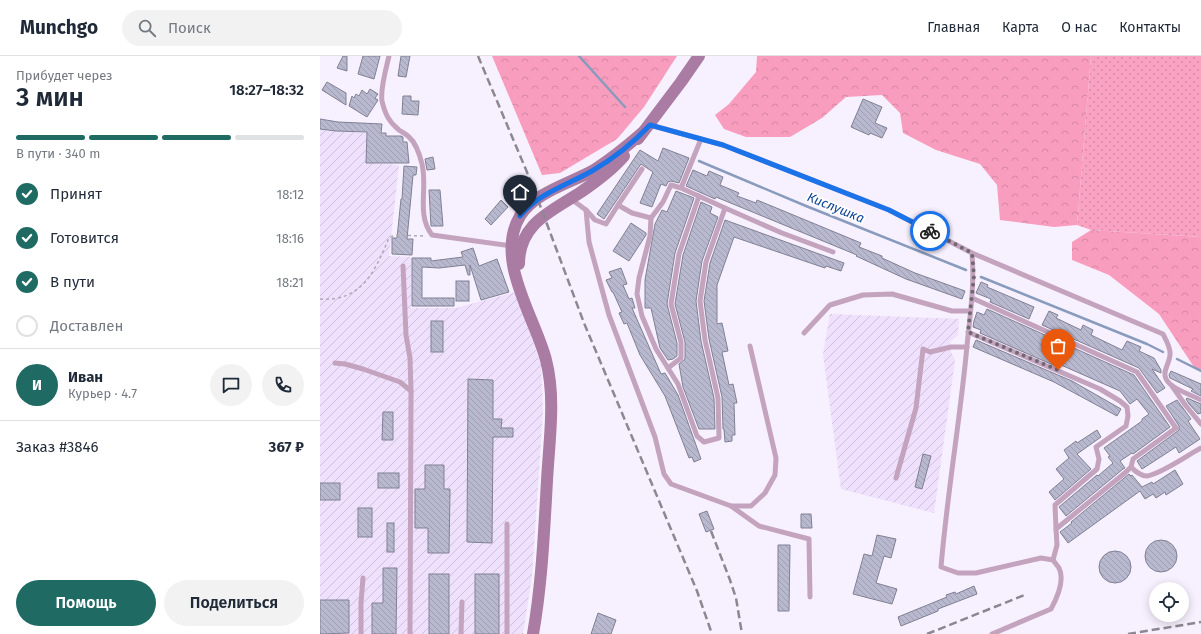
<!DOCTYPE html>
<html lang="ru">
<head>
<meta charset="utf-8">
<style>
	:root { --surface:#fff; --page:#f2f2f3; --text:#1f2937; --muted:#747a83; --line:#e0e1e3; --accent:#1f6a63 }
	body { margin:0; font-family:"Fira Sans",sans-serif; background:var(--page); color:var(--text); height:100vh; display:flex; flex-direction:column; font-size:15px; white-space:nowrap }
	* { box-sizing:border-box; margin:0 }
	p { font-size:13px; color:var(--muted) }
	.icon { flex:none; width:22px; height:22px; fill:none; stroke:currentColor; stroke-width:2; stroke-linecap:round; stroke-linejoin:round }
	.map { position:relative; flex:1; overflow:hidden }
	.details { display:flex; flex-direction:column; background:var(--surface); width:320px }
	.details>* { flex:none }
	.controls { position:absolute; left:829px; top:526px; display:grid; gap:8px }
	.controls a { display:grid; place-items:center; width:40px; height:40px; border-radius:50%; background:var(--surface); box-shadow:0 2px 10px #0003; font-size:20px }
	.pin { position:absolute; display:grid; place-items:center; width:34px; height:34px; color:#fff; margin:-41px -17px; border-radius:50% 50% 50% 0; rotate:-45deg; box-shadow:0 0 4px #0007 }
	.pin .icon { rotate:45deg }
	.courier { position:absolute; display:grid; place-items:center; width:40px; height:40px; margin:-20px; border:3px solid #1a73e8; border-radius:50%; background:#fff; color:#222; box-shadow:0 1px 5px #0007 }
	.summary em { font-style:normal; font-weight:600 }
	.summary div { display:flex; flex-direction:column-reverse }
	.summary { display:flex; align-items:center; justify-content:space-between; height:68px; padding:0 16px }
	h1 { font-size:26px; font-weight:600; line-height:30px }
	.bar { display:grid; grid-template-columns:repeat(4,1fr); gap:6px 4px; align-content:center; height:48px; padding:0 16px }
	.bar i { height:5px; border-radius:3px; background:var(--line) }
	.bar .on { background:var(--accent) }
	.bar p { grid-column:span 4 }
	.line { display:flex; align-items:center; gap:10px; padding:0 16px; border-top:1px solid var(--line) }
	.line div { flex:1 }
	.round { display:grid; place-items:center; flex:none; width:42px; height:42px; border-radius:21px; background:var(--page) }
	ol { padding:0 16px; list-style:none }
	li { display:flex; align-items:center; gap:12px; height:44px }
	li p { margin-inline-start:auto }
	li .icon { padding:4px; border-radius:50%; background:var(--accent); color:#fff; stroke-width:4 }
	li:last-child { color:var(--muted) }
	li i { width:22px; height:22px; border:2px solid var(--line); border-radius:50% }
	.primary-button { display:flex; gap:8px; margin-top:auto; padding:8px 16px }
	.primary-button a { flex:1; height:46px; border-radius:24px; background:var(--accent); color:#fff; font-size:16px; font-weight:600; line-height:46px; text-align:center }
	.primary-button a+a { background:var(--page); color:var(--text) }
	header { display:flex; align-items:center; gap:24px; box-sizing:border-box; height:56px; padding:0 20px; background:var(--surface); border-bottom:1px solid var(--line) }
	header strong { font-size:19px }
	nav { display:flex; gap:22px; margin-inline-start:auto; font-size:14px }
	.search { width:280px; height:36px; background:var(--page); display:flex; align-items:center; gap:10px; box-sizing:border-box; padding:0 14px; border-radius:22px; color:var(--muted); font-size:15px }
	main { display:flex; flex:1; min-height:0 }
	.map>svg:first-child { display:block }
</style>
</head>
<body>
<header>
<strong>Munchgo</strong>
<div class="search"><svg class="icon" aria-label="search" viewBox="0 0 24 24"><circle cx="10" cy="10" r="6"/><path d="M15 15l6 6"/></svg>Поиск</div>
<nav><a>Главная</a><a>Карта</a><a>О нас</a><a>Контакты</a></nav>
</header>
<main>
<section class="details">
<div class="summary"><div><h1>3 мин</h1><p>Прибудет через</p></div><em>18:27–18:32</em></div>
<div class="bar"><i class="on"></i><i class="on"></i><i class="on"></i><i></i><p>В пути · 340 m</p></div>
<ol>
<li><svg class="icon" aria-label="check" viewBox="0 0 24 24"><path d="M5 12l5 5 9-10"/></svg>Принят<p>18:12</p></li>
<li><svg class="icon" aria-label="check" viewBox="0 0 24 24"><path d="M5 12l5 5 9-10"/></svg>Готовится<p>18:16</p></li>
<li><svg class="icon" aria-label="check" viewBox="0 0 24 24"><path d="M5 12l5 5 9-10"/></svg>В пути<p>18:21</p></li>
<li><i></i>Доставлен</li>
</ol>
<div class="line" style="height:72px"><b class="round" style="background:var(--accent);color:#fff">И</b><div><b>Иван</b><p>Курьер · 4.7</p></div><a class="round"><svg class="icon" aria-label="chat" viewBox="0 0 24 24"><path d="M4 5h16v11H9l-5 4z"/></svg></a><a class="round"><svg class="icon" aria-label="phone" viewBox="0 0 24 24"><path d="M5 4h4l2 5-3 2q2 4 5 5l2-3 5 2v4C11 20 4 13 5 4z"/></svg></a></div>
<div class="line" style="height:52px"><div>Заказ #3846</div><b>367 ₽</b></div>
<div class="primary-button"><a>Помощь</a><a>Поделиться</a></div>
</section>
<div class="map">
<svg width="881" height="578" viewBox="0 0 881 578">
	<defs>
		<pattern id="industrial-furrows" width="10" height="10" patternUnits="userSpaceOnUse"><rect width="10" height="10" fill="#efe0fd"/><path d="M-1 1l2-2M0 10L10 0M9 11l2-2" fill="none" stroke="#cdc0d9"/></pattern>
		<pattern id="grass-dots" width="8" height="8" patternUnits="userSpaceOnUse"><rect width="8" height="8" fill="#f9a2c1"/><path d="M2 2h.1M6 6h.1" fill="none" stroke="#d58ba6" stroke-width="1.8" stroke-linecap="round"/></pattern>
		<pattern id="forest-crowns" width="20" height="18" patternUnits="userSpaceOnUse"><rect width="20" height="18" fill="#f99dbf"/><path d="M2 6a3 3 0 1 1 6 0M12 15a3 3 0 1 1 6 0" fill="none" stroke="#d587a4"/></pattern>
		<pattern id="building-back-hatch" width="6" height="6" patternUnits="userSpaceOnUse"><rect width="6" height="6" fill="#b8b9cf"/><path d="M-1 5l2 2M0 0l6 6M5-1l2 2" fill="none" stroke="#9e9fb2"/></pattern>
	</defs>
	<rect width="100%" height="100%" fill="#f7f0fe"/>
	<!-- industrial -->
	<g fill="url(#industrial-furrows)">
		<path d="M0,74L46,77V107L79,109L69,200L91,201V252H136L196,236L221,309L223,355L212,520L203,578H0Z"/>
		<path d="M510,258L639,263L638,279L630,286L631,296L635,304L614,457L521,433L503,298Z"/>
	</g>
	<!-- grass -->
	<path fill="url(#grass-dots)" d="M771,0H881V181L771,174L757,169Z"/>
	<!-- forest -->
	<g fill="url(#forest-crowns)">
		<path d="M172,0H357L324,51L297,83L240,117L222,119Z"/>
		<path d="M437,0H771L757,169L734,171L680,164L677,129L660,108L616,94L583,77L580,57L562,39L526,41L502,62L470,81H426L404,73L395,59L409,48L436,16Z"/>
		<path d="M771,174L881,181V314L874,311L839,258L789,219L752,204V186Z"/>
	</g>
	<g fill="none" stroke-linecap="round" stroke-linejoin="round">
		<!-- stream -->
		<g stroke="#889bbc" stroke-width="2.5">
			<path d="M259,0L305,51"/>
			<path d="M379,105L486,150L646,214"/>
			<path d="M661,221L827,288L843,296"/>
			<path d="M857,303L881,315"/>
		</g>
	</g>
	<!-- building -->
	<g fill="url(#building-back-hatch)" stroke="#808095">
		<path d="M23,0H27V15L17,12Z"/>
		<path d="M43,0H60L54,23L38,18Z"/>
		<path d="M81,0H90L86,21L78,20Z"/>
		<path d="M7,26L26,37V49L2,34Z"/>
		<path d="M50,33L58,38L55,42L58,44L47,61L29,50L32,40L34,42L36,38L39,40L42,34L47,38Z"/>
		<path d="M83,40H91V45H99L98,59L82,58Z"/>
		<path d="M543,43L562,51L555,67L567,72L562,82L550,77L549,79L531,71Z"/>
		<path d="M0,63L18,66L62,68L61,77H66V80H81L83,81V86H87L89,107H46L47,76L16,75L0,73Z"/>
		<path d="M343,92L369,102L359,127L351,125L348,126L346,130L341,128L332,151L320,147L333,116L321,108L284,163L277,158L320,94L338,105Z"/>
		<path d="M113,101L115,113L107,114L105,103Z"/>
		<path d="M84,110L97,111L96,119H93L87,183H93L92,199L72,198V182H77L81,143H82Z"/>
		<path d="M373,114L387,120L389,115L403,121L400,129L419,137L417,140L436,147L437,144L541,187L539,191L562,200V202L595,217L645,235L642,243L586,223L536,200L537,199L396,141L395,143L366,130Z"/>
		<path d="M109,134H120L123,170H111Z"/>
		<path d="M356,135L374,142L355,197L347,248L357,287V300L353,303L348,304L340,292L331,252H325V224L335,168L342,154L347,156Z"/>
		<path d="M181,144L188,151L171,169L165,163Z"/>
		<path d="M381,146L392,151L390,157L398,161L382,205L376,245L381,285L394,342L395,373H379L363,331L359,308L365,303V286L355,248L363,199Z"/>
		<path d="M405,164L524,207L521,215L506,210L505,212L414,181L397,229V268L402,267L408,295L402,296L409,329L413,328L417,347H414L415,379H412V385L405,386L404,373H403L402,341L389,283L384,245L390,207Z"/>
		<path d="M311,167L326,177V179L309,205L293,195Z"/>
		<path d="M153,192L159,210L177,203L189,236L161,244L150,209V219H148L145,209L119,212L102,211V242H134V250H92V202H111V205L143,201L141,196Z"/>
		<path d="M301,212L307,228L303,229L309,243L312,242L315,252H312L341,318L345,317L358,339L381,403L374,406L372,401L369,402L345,340L320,299L307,267L304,268L299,257L302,256L293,236H292L286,224L292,222L289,216Z"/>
		<rect x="136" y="225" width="13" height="20"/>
		<path d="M661,226L668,229L667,231L714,251L709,263L670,246L671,243L656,237Z"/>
		<path d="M667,253L814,319L850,371L813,398L812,397L800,405L805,412L803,413L746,460L739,451L777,419L778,420L793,407L788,401L790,400L784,392L822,365V363L829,358L817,343L810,348L800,335L741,309L740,312L660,277L661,274L653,271L654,265L657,256L664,259Z"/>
		<path d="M729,255L738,259L736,262L761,274L763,269L773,274L771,279L802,294L807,285L821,291L819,295L834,302L841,314V317L832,313L845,332L837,337L819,312L722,269Z"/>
		<rect x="111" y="265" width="12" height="31"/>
		<path d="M656,284L752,325L801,353L797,360L734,326L653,291Z"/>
		<path d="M851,315L881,328V340L871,335L873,333L850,322L849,319Z"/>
		<path d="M148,323L173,324V363H182L181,372H193V381H173L172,487L147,486Z"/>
		<path d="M867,342L881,348V357L878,358L869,348L866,343Z"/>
		<path d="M857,344L871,363L868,365L880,383L859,397L856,391L822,413L817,405L859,374V370L846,350Z"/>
		<path d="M63,356H73V384H62Z"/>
		<path d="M777,374L781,381L757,398L771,413L735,444L729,436L744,423L736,413L749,402L744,394L756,385L757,387Z"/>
		<path d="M603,398L611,400L602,433L595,431Z"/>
		<path d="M105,409H124V433H130L129,497H108V472H95V433H105Z"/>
		<path d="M855,414L863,428L846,439L845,436L836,442L833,438L825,443L820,435L748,487L740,476L752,467L751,466L809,418L811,420L812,419L822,431L832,426L833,428Z"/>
		<rect x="58" y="417" width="21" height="15"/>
		<rect x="0" y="427" width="20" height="17"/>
		<rect x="38" y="452" width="14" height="29"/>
		<path d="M387,455L394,473L386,476L379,458Z"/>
		<path d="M481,458H491L492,472H481Z"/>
		<rect x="67" y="467" width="7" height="29"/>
		<path d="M557,479L576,483L571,502L564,500L556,527L577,533L572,548L533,538L544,498L552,500Z"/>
		<circle cx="841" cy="500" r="16"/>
		<path d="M458,489H470L469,555H458Z"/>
		<circle cx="795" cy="511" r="16"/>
		<path d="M63,512H77L76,578H52V547H63Z"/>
		<rect x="109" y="518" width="20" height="60"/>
		<rect x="155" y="518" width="24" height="60"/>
		<path d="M654,530L657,538L618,553V555L581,570L578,561L627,541L626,539L635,536L636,538Z"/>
		<path d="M0,544H29V577L0,578Z"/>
		<path d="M278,557L296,564L291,578H271Z"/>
	</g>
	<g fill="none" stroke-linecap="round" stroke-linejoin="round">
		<!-- path -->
		<path stroke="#afa9b5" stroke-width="1.5" stroke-dasharray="3 3" stroke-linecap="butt" d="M0,243C42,246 55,215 69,182L75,179L104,180"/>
		<!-- service -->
		<g stroke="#c4a3be" stroke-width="5">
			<path d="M69,0C66,13 60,33 62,45C65,58 69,66 79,74C82,76 86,78 89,81C96,87 100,100 102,108C108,133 96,158 112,179L192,190"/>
			<path d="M330,69L403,89L569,154L652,197L843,278C846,284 851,292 850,299C849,310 839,318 850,328C858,335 871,339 881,344"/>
			<path d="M322,113L298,149L312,157L331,162"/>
			<path d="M361,132L405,152L386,206L380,245L385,284L398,342L399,382L384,386L377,380L358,328L336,293L322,260L317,238L319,222L330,180L331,162L343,146L351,129L361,132L381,83"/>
			<path d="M251,143L266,154L269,186L289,259L335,381L344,418L351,428L411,450L439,470L489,483L490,541"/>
			<path d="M405,152L462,177L513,196"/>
			<path d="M266,154L275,164L286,168L298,149"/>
			<path d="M652,197C655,232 649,266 646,300C639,370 627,440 621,511L638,517H656L721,502L733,504C735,507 737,509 739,512C745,524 737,542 731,553L672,578"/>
			<path d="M83,210L86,279L90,302L91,335L90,578"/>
			<path d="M652,242L817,316L856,372L813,403L811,411L806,416L736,473L737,489L733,504"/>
			<path d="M648,276L780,333L800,345L807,351L808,360L806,370L776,391L779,403L777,413L735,449L736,473"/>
			<path d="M484,277L510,249L543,239L572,238L632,255H650"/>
			<path d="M15,307L25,308L43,313L80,326L91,335"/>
			<path d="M348,312L361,302V286L351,248L359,198L379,140"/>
			<path d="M852,330L866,350L881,368"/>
			<path d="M811,411C815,415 820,420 827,420C841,418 868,399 881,392"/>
			<path d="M576,422L596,352L603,293L610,296L631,291H647"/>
			<path d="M411,450H431L445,437L455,419L456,402L430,290"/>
			<path d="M187,468V578"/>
			<path d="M41,578V547L43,522"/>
			<path d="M141,578L142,546"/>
		</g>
		<!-- secondary -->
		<g stroke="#aa7ba3" stroke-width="12">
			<path d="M318,83L361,26L379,0"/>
			<path d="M199,208C199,167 232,155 261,136C277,125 292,114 304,100"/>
			<path d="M213,578C222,527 224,476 227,425C229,385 236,342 226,304C215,261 174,204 200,160C215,136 251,127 274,114C291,103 306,91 322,77"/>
		</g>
		<!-- rail -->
		<g stroke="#8d8791" stroke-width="2.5" stroke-dasharray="8 4" stroke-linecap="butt">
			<path d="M158,0L212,128L264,267L377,535L392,578"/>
			<path d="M391,475L410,524L416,542L422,578"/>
			<path d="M607,578L707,538"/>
			<path d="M808,578L881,566"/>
		</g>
	</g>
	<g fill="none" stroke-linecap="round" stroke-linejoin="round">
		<!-- done -->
		<path stroke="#6e6973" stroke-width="4" stroke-dasharray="0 7.2" d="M610,175L652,197L654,220L648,276L738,314"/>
		<!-- route -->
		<path stroke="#1a73e8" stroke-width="5" d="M200,160C219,137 247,129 272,115C293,103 313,87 330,69L403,89L569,154L610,175"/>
	</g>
	<g text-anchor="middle" stroke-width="3.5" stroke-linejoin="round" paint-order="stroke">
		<!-- water labels -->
		<g font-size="13" font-style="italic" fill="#0a4295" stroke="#fff">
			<text transform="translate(516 151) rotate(22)" y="5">Кислушка</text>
		</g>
	</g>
</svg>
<div class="controls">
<a><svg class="icon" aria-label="locate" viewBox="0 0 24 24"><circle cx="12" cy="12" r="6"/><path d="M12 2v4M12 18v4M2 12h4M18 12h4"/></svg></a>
</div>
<div class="pin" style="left:738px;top:314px;background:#ea580c"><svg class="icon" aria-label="bag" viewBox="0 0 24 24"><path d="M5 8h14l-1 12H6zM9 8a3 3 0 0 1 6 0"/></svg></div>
<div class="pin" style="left:200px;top:160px;background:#1f2937"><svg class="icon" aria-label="home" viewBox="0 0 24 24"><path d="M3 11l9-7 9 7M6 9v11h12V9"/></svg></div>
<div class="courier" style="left:610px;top:175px"><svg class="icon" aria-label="bike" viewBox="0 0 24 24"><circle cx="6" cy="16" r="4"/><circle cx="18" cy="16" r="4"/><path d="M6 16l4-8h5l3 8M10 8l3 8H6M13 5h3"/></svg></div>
</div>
</main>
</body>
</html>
